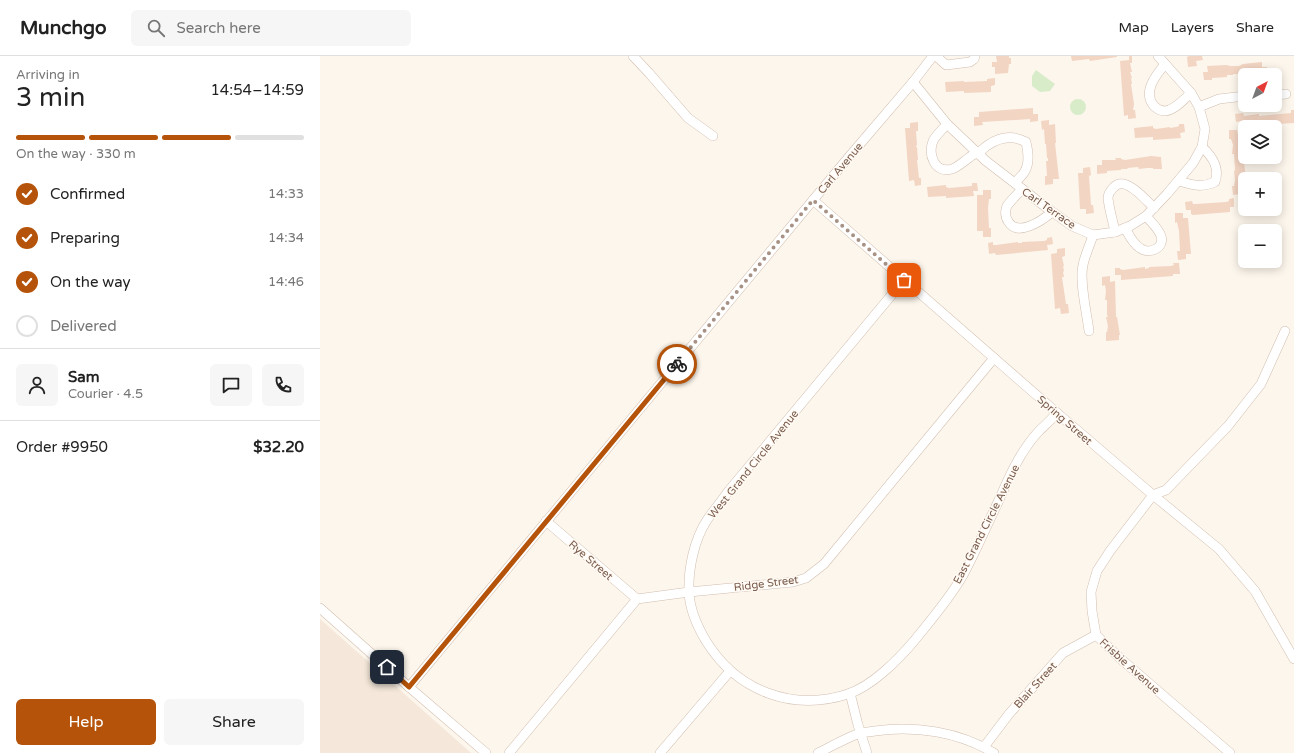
<!DOCTYPE html>
<html lang="en">
<head>
<meta charset="utf-8">
<style>
	:root { --surface:#fff; --page:#f6f6f6; --text:#222; --muted:#767676; --line:#e0e0e0; --accent:#b45309 }
	body { margin:0; font-family:"Varela Round",sans-serif; background:var(--page); color:var(--text); height:100vh; display:flex; flex-direction:column; font-size:15px; white-space:nowrap }
	* { box-sizing:border-box; margin:0 }
	p { font-size:13px; color:var(--muted) }
	.icon { flex:none; width:22px; height:22px; fill:none; stroke:currentColor; stroke-width:2; stroke-linecap:round; stroke-linejoin:round }
	.map { position:relative; flex:1; overflow:hidden }
	.panel { display:flex; flex-direction:column; background:var(--surface); width:320px }
	.panel>* { flex:none }
	.needle { width:26px; rotate:41deg }
	.fabs { position:absolute; left:918px; top:12px; display:grid; gap:8px }
	.fabs a { display:grid; place-items:center; width:44px; height:44px; border-radius:6px; background:var(--surface); box-shadow:0 2px 10px #0003; font-size:20px }
	.pin { position:absolute; display:grid; place-items:center; width:34px; height:34px; color:#fff; margin:-17px; border-radius:8px; box-shadow:0 2px 6px #0006 }
	.courier { position:absolute; display:grid; place-items:center; width:40px; height:40px; margin:-20px; border:3px solid #b45309; border-radius:50%; background:#fff; color:#222; box-shadow:0 1px 5px #0007 }
	.overview em { font-style:normal; font-weight:600 }
	.overview div { display:flex; flex-direction:column-reverse }
	.overview { display:flex; align-items:center; justify-content:space-between; height:68px; padding:0 16px }
	h1 { font-size:26px; font-weight:600; line-height:30px }
	.bar { display:grid; grid-template-columns:repeat(4,1fr); gap:6px 4px; align-content:center; height:48px; padding:0 16px }
	.bar i { height:5px; border-radius:3px; background:var(--line) }
	.bar .current { background:var(--accent) }
	.bar p { grid-column:span 4 }
	.line { display:flex; align-items:center; gap:10px; padding:0 16px; border-top:1px solid var(--line) }
	.line div { flex:1 }
	.round { display:grid; place-items:center; flex:none; width:42px; height:42px; border-radius:6px; background:var(--page) }
	ol { padding:0 16px; list-style:none }
	li { display:flex; align-items:center; gap:12px; height:44px }
	li p { margin-inline-start:auto }
	li .icon { padding:4px; border-radius:50%; background:var(--accent); color:#fff; stroke-width:4 }
	li:last-child { color:var(--muted) }
	li i { width:22px; height:22px; border:2px solid var(--line); border-radius:50% }
	.cta { display:flex; gap:8px; margin-top:auto; padding:8px 16px }
	.cta a { flex:1; height:46px; border-radius:6px; background:var(--accent); color:#fff; font-size:16px; font-weight:600; line-height:46px; text-align:center }
	.cta a+a { background:var(--page); color:var(--text) }
	header { display:flex; align-items:center; gap:24px; box-sizing:border-box; height:56px; padding:0 20px; background:var(--surface); border-bottom:1px solid var(--line) }
	header strong { font-size:19px }
	nav { display:flex; gap:22px; margin-inline-start:auto; font-size:14px }
	.search { width:280px; height:36px; background:var(--page); display:flex; align-items:center; gap:10px; box-sizing:border-box; padding:0 14px; border-radius:6px; color:var(--muted); font-size:15px }
	main { display:flex; flex:1; min-height:0 }
	.map>svg:first-child { display:block }
</style>
</head>
<body>
<header>
<strong>Munchgo</strong>
<div class="search"><svg class="icon" aria-label="search" viewBox="0 0 24 24"><circle cx="10" cy="10" r="6"/><path d="M15 15l6 6"/></svg>Search here</div>
<nav><a>Map</a><a>Layers</a><a>Share</a></nav>
</header>
<main>
<section class="panel">
<div class="overview"><div><h1>3 min</h1><p>Arriving in</p></div><em>14:54–14:59</em></div>
<div class="bar"><i class="current"></i><i class="current"></i><i class="current"></i><i></i><p>On the way · 330 m</p></div>
<ol>
<li><svg class="icon" aria-label="check" viewBox="0 0 24 24"><path d="M5 12l5 5 9-10"/></svg>Confirmed<p>14:33</p></li>
<li><svg class="icon" aria-label="check" viewBox="0 0 24 24"><path d="M5 12l5 5 9-10"/></svg>Preparing<p>14:34</p></li>
<li><svg class="icon" aria-label="check" viewBox="0 0 24 24"><path d="M5 12l5 5 9-10"/></svg>On the way<p>14:46</p></li>
<li><i></i>Delivered</li>
</ol>
<div class="line" style="height:72px"><a class="round"><svg class="icon" aria-label="person" viewBox="0 0 24 24"><circle cx="12" cy="8" r="4"/><path d="M4 21q1-7 8-7t8 7"/></svg></a><div><b>Sam</b><p>Courier · 4.5</p></div><a class="round"><svg class="icon" aria-label="chat" viewBox="0 0 24 24"><path d="M4 5h16v11H9l-5 4z"/></svg></a><a class="round"><svg class="icon" aria-label="phone" viewBox="0 0 24 24"><path d="M5 4h4l2 5-3 2q2 4 5 5l2-3 5 2v4C11 20 4 13 5 4z"/></svg></a></div>
<div class="line" style="height:52px"><div>Order #9950</div><b>$32.20</b></div>
<div class="cta"><a>Help</a><a>Share</a></div>
</section>
<div class="map">
<svg width="974" height="697" viewBox="0 0 974 697">
	<rect width="100%" height="100%" fill="#fdf6ec"/>
	<!-- residential -->
	<path fill="#f5e8da" d="M0,563L151,697H0Z"/>
	<!-- green -->
	<g fill="#d8ecc9">
		<path d="M716,14L735,28L730,35L720,36L712,30V20Z"/>
		<circle cx="758" cy="51" r="8"/>
	</g>
	<!-- building -->
	<g fill="#f3d5c3">
		<path d="M676,0H689V2H691V8H689L688,17L675,18V11H672V6H677Z"/>
		<path d="M751,0H797V1L770,5L769,3L752,5Z"/>
		<path d="M809,0H812V7H810L812,16H810L812,22H811L812,28H811L814,48L813,54H815L816,62L808,63V59L804,60L800,5L809,4Z"/>
		<path d="M869,0H882L883,4L876,5L877,10L868,11L867,1Z"/>
		<path d="M942,6V11H947L948,19L913,18V19H907V21L892,22V24H884L883,16H888L887,10L907,9L910,10H919L923,8Z"/>
		<path d="M675,22V29L671,30V36L644,37V35L626,36L625,26L644,25V26L667,25V23Z"/>
		<path d="M713,52V58H718V65L710,66V63L662,66L663,69L654,70V61H659V56Z"/>
		<path d="M971,54H974V67L956,68V67L921,71V65L916,66L915,58L923,57L924,60L939,58V60L971,57Z"/>
		<path d="M729,64V69L735,68L736,87H735L739,123H733V128L725,129V120H727L726,105H728V102H727L726,88H725L724,73L722,74L721,65Z"/>
		<path d="M598,66V75H596L597,89L596,90V91H597L598,104H597L599,122H601V129L595,130L594,124L589,125L585,72H590V67Z"/>
		<path d="M859,68H864L865,76L860,77L861,82L833,84V81L815,82L814,72L833,70V72L836,73L850,71V72L856,71L859,70Z"/>
		<path d="M909,74H917L918,79L923,78L924,97L923,98L926,123H925V133H921V138L913,139L912,130H914L915,124L914,115L915,114L914,98H912L913,89L911,83H909Z"/>
		<path d="M831,100L841,101L842,113H833V112H827L819,113L818,111L807,112L808,113H801V114L787,115V117L777,118V109H782V104H796L795,102H801V103L805,104Z"/>
		<path d="M770,111L771,119L769,120L771,149H773L774,157L766,158V153H760L758,117H763V112Z"/>
		<path d="M652,127H657L658,135H653L654,140L626,142V140L608,141L607,131L626,129V131L629,132L640,131L652,130Z"/>
		<path d="M663,134H671V143H669L668,152L669,172H671V181H663V175H657V139H663Z"/>
		<path d="M914,142V151H910V156L873,159L871,158V154H866L865,146L872,145L873,148H876L906,146L909,145V143Z"/>
		<path d="M855,157H863V162H868L871,198H866V203L858,204L857,195H860L859,175L857,166L855,167Z"/>
		<path d="M732,181L733,188L727,189L728,194L676,199L675,197L669,198L668,187L673,186V189H676L698,186V187H702V186L724,185L727,184V182Z"/>
		<path d="M745,192V200L742,201L744,210H743L744,215L743,216L744,221H742L746,248H748L749,257L741,258L740,252L735,253L731,198L737,197V193Z"/>
		<path d="M853,207H859L860,218H853V220L801,224V219H795V212H800V213L803,214L825,211V213L829,212V211L851,210L854,209Z"/>
		<path d="M790,220V226L795,225L796,261H797L800,279H799V284L786,285V276H787L788,270L786,261H788L787,259V244H785L786,235L785,229L782,230V221Z"/>
	</g>
	<g fill="none" stroke-linecap="round" stroke-linejoin="round">
		<defs>
			<g id="minor">
				<path d="M313,0L329,17L368,62L393,80"/>
				<path d="M616,0L626,9L650,6L654,3L655,0"/>
				<path d="M845,8C836,19 822,36 834,50C837,53 841,55 845,55C855,54 864,43 871,37"/>
				<path d="M593,26L627,68L666,105L727,152L752,170L773,179L795,176L810,170L826,160L847,138L873,107L882,91L885,73L879,51L871,37L838,0"/>
				<path d="M955,39L966,38"/>
				<path d="M879,51L899,43L925,40"/>
				<path d="M627,68C623,73 616,79 613,85C608,98 614,118 632,113C638,111 644,105 650,101C652,99 655,98 658,97C662,95 664,91 668,89C680,81 693,79 706,86C708,95 710,106 705,115C703,119 698,123 695,127"/>
				<path d="M859,125C873,129 881,132 895,126C900,112 893,101 882,91"/>
				<path d="M702,133C698,138 691,144 687,150C685,154 685,161 688,165C697,182 723,164 732,156"/>
				<path d="M493,144L737,357L833,439L899,493L935,535L974,603"/>
				<path d="M805,172C809,179 813,188 820,192C829,199 845,192 841,180C839,173 831,166 826,160"/>
				<path d="M795,176C793,165 789,153 788,142C788,138 791,134 794,131C805,119 826,144 834,152"/>
				<path d="M584,224L407,437C401,446 393,455 387,464C374,484 368,513 369,537C370,554 377,570 386,585C417,635 472,656 528,638C552,630 578,604 594,585C611,564 630,542 643,519C656,495 667,469 679,444C689,421 700,396 718,376C724,370 731,364 737,357"/>
				<path d="M769,275C767,258 759,225 763,209C765,199 770,189 773,179"/>
				<path d="M226,465L317,543"/>
				<path d="M0,552L89,631L166,697"/>
				<path d="M89,631L528,102L593,26L613,0"/>
				<path d="M530,637L538,669L547,697"/>
				<path d="M664,691L689,658L743,597L776,579"/>
				<path d="M189,697L317,543L369,536L473,526L486,522L504,508L674,302"/>
				<path d="M340,697L410,615"/>
				<path d="M498,697C512,690 526,682 540,677C545,676 550,676 555,675C595,669 639,676 674,697"/>
				<path d="M910,697L802,604L776,579L772,555L771,536L777,515L790,495L833,439L846,434L908,370L941,328L965,275"/>
			</g>
		</defs>
		<!-- minor casing -->
		<use href="#minor" stroke="#d1beb0" stroke-width="10"/>
		<!-- minor -->
		<use href="#minor" stroke="#fff" stroke-width="9"/>
	</g>
	<g fill="none" stroke-linecap="round" stroke-linejoin="round">
		<!-- done -->
		<path stroke="#a89285" stroke-width="4" stroke-dasharray="0 7.2" d="M357,308L493,144L584,224"/>
		<!-- route -->
		<path stroke="#b45309" stroke-width="5" d="M67,611L89,631L357,308"/>
	</g>
	<g text-anchor="middle" stroke-width="3" stroke-linejoin="round" paint-order="stroke">
		<!-- street labels -->
		<g font-size="11" fill="#7a5c4d" stroke="#fffaf3">
			<text transform="translate(520 112) rotate(-50)" y="4">Carl Avenue</text>
			<text transform="translate(729 152) rotate(35)" y="4">Carl Terrace</text>
			<text transform="translate(745 364) rotate(41)" y="4">Spring Street</text>
			<text transform="translate(433 408) rotate(-51)" y="4">West Grand Circle Avenue</text>
			<text transform="translate(666 468) rotate(-63)" y="4">East Grand Circle Avenue</text>
			<text transform="translate(271 504) rotate(41)" y="4">Rye Street</text>
			<text transform="translate(446 527) rotate(-7)" y="4">Ridge Street</text>
			<text transform="translate(810 610) rotate(42)" y="4">Frisbie Avenue</text>
			<text transform="translate(715 629) rotate(-48)" y="4">Blair Street</text>
		</g>
	</g>
</svg>
<div class="fabs">
<a><svg class="needle" viewBox="-14 -14 28 28"><path d="M0-13l5 13h-10z" fill="#e53935"/><path d="M0 13l5-13h-10z" fill="#767676"/></svg></a>
<a><svg class="icon" aria-label="layers" viewBox="0 0 24 24"><path d="M12 4l9 5-9 5-9-5zM3 14l9 5 9-5"/></svg></a>
<a>+</a>
<a>−</a>
</div>
<div class="pin" style="left:584px;top:224px;background:#ea580c"><svg class="icon" aria-label="bag" viewBox="0 0 24 24"><path d="M5 8h14l-1 12H6zM9 8a3 3 0 0 1 6 0"/></svg></div>
<div class="pin" style="left:67px;top:611px;background:#1f2937"><svg class="icon" aria-label="home" viewBox="0 0 24 24"><path d="M3 11l9-7 9 7M6 9v11h12V9"/></svg></div>
<div class="courier" style="left:357px;top:308px"><svg class="icon" aria-label="bike" viewBox="0 0 24 24"><circle cx="6" cy="16" r="4"/><circle cx="18" cy="16" r="4"/><path d="M6 16l4-8h5l3 8M10 8l3 8H6M13 5h3"/></svg></div>
</div>
</main>
</body>
</html>
